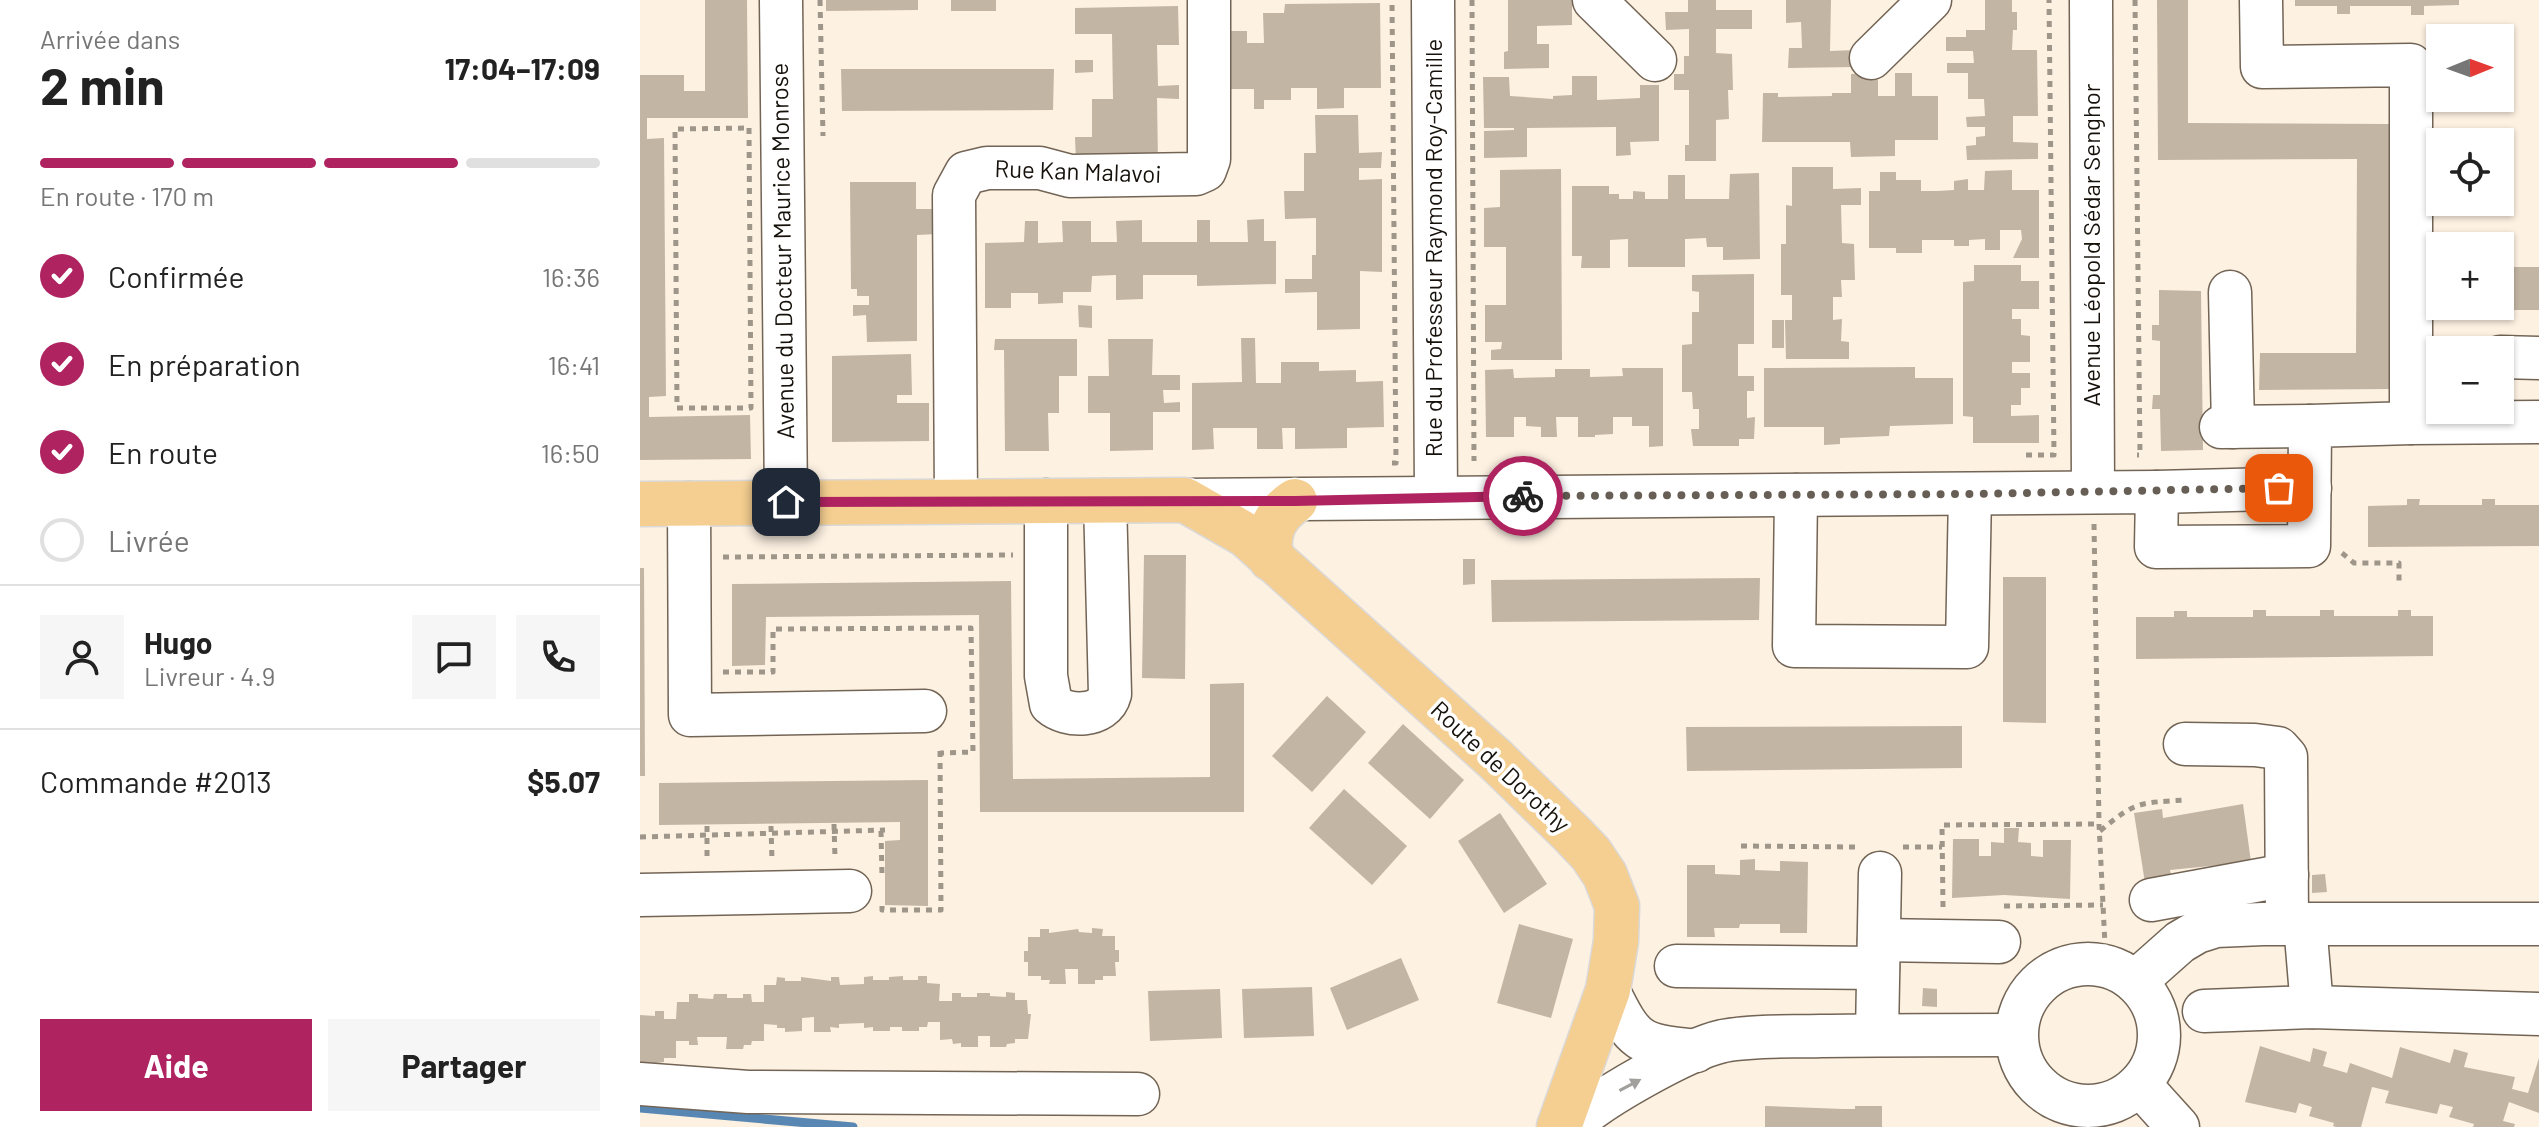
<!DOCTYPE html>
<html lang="fr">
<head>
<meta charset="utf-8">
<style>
	:root { --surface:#fff; --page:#f6f6f6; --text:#222; --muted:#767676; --line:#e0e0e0; --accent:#ae2360 }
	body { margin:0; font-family:Barlow,sans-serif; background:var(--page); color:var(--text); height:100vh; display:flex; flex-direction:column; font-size:30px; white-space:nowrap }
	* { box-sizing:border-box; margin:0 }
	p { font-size:26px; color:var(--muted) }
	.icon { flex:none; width:44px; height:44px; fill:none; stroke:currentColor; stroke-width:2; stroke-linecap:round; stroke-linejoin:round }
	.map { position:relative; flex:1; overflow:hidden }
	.side { display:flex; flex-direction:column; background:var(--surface); width:640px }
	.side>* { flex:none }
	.needle { width:52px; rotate:89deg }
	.fabs { position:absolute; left:1786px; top:24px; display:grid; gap:16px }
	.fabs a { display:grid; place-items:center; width:88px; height:88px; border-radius:0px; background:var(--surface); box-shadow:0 2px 6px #0004; font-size:40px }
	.pin { position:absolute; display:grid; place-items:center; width:68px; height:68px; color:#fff; margin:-34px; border-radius:16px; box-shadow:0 4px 12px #0006 }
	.courier { position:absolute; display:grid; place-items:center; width:80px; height:80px; margin:-40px; border:6px solid #ae2360; border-radius:50%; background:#fff; color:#222; box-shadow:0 2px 10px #0007 }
	.headline em { font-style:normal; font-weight:700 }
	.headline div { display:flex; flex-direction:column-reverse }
	.headline { display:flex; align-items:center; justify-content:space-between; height:136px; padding:0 40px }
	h1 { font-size:52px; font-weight:700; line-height:60px }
	.bar { display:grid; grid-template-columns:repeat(4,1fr); gap:12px 8px; align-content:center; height:96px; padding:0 40px }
	.bar i { height:10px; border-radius:6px; background:var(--line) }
	.bar .selected { background:var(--accent) }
	.bar p { grid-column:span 4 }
	.line { display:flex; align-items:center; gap:20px; padding:0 40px; border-top:2px solid var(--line) }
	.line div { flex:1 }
	.round { display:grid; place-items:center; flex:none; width:84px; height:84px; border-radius:0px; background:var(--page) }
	ol { padding:0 40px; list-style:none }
	li { display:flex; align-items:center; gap:24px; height:88px }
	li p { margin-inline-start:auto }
	li .icon { padding:8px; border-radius:50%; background:var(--accent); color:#fff; stroke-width:4 }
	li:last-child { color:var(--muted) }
	li i { width:44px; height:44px; border:4px solid var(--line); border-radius:50% }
	.primary-button { display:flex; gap:16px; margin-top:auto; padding:16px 40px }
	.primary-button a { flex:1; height:92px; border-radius:0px; background:var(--accent); color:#fff; font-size:32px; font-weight:700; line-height:92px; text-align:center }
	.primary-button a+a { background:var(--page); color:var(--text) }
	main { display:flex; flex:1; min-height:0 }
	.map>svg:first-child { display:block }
</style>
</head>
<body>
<main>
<section class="side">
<div class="headline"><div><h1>2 min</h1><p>Arrivée dans</p></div><em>17:04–17:09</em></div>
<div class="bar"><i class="selected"></i><i class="selected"></i><i class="selected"></i><i></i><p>En route · 170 m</p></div>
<ol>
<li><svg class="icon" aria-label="check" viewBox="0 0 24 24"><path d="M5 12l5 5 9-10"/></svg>Confirmée<p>16:36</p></li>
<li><svg class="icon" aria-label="check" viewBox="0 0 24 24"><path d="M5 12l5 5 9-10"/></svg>En préparation<p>16:41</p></li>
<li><svg class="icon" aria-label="check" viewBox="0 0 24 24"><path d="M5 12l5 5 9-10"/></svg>En route<p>16:50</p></li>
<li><i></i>Livrée</li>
</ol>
<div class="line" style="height:144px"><a class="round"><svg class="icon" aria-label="person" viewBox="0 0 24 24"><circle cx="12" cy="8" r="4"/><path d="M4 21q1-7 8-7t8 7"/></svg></a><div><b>Hugo</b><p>Livreur · 4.9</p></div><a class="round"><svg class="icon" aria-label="chat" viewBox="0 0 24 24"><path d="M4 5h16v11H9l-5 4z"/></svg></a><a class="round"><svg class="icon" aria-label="phone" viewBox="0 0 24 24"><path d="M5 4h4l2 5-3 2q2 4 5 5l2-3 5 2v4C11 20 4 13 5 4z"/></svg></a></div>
<div class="line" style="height:104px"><div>Commande #2013</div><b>$5.07</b></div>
<div class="primary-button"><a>Aide</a><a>Partager</a></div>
</section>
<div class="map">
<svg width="1899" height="1127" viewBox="0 0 1899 1127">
	<rect width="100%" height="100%" fill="#fdf1e2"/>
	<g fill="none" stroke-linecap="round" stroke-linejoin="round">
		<!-- stream -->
		<path stroke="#5887b3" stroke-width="9" d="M0,1108L213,1127"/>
	</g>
	<!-- building -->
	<g fill="#c3b5a3">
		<path d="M65,0H107L108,118H7V139L24,138L26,396L9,397V417L110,415L111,459L0,460V75H44V91H65Z"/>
		<path d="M186,0H278V10L186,11Z"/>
		<rect x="311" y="0" width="45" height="11"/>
		<path d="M868,0H932V25L897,26V44H909V68L864,69V52L868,51Z"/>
		<path d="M1048,0H1076V10H1112V29H1076V53L1092,54L1093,90H1088L1089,119L1076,120V161H1045V145H1049V90H1034V74H1044V56H1049V29L1026,30L1025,12H1048Z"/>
		<path d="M1146,0H1191L1190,51L1215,50V67L1148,68L1149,48H1162L1161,22L1146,23Z"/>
		<path d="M1345,0H1372V12H1377V30H1373L1372,50H1397L1398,116H1373V142L1398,143V159L1327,160L1326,146L1336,145V137L1345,136V127H1327L1326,117L1345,116L1344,99H1328V73H1307V63H1334L1333,51H1306V37H1326V30H1345Z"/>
		<path d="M1517,0H1548V123L1749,124V389L1619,390L1620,353H1716L1717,159L1518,160Z"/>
		<path d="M1655,0H1819V5L1784,6V15H1771V6H1710V14H1697V6H1655Z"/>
		<path d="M740,3L741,88H704V108L677,109V88H651V100H624V109H614V89H588L587,31H607V43H624L623,13H644L645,4Z"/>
		<path d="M538,6L539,45H517L518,86L539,85V99L517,98L518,162L436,163L435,137H452V99H473L472,34H435V8Z"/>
		<path d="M435,60H453V72L435,73Z"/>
		<path d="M201,69H414L413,110L202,111Z"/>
		<path d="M1238,73V96H1255V73H1272V96H1298V140H1255V156L1211,157L1210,142H1122L1123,93H1138V97L1192,96V93H1211V74Z"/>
		<path d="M932,76H957V100L1000,98V85H1019V141L990,142L991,155L976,156V127L887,128V157L844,158V131L874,130V128H844L843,77H869L870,96L913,99V96L932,95Z"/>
		<path d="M675,115H718L719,153L742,152L741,168H719V180L742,179V272L720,271V329L677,330V292L645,293V279H672V255H676V218L645,219L644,191H664V153H676Z"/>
		<path d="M1152,167H1193V189L1221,188V205H1201L1202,243L1214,244L1215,280H1201L1202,297H1193V320L1202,319L1201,341L1209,342V359H1146L1145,320H1152V295H1141V244H1146V205L1152,206Z"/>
		<path d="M921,169L922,360H851V350L861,349L862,342H845V305H866V247H844V208L860,207V170Z"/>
		<path d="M1372,170V190H1399V258H1373L1382,239L1381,230H1360V250H1345V239L1329,240V246H1314V240H1282V253H1256V248H1229V191H1240V172H1256V180H1281V191H1298L1314,190V181L1328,179V190H1344L1345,171Z"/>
		<path d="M1119,173L1120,259L1083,260V247H1067L1066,238L1045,239V267H988V239L970,240V268H941L942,256H932V186H969V194H979V199H993V191L1005,192V199H1028V175H1045V199H1089L1090,174Z"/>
		<path d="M210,182H276V209H296L297,234L277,235V341L227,342L226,315L213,316V305H229V296H217V289H211Z"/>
		<path d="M624,219V241H636V284L557,286V275H503V299L476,300V275L452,276L451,292H423V303L398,304V293H371V308H345V243L384,242L385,221H398V243L423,242L422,221H451V242H477L476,221L502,220V242H557V220H570V242H608L607,220Z"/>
		<path d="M1334,265H1381V281H1399V309H1372V319H1381V335L1390,336V362H1372V373H1390V388H1381V405H1371V416L1399,415V443H1333V417L1323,416V282L1334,281Z"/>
		<path d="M1860,267H1899V310H1843L1842,319H1829V310H1800L1801,306H1860Z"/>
		<path d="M1114,274V344H1098V376H1114V391H1107V418L1115,417L1114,439H1099V446H1053L1051,429H1059V409H1053L1052,392H1042V345L1052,344V312H1059V292L1052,291V275Z"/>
		<path d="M1519,290L1561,291L1563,450L1521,451L1520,409H1512L1513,395H1520V341L1512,340V325H1519Z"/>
		<path d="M438,305L452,306V328L439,327Z"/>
		<rect x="1132" y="320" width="12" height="28"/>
		<path d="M601,338H615L616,383H641V362H679V371L716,370V382L743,381L744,427L707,428V448L655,449V428H642L643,449H617V428H573L574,449L552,450V383L602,382Z"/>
		<path d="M355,339H437V376H419V413H408L409,451H365L364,350H354Z"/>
		<path d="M468,339H513L512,375H540V390H523L524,403L540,402V412H513V450L470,451V413H448V376H469Z"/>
		<path d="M271,354L272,395H257V403H289V441L192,442V356Z"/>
		<path d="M1275,367V378H1313V424L1250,426L1249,436L1200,438V444L1184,445V427H1124V368Z"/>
		<path d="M982,368H1023V446L1009,447V426H992V417H973V434L955,435V437H938V417H916L917,437H901V427L886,426V417H874V437H846L845,370L873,369L874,378L915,377V369H950V377L983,376Z"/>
		<path d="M1767,499H1780L1779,505H1842V499H1855V505H1899V546L1728,547V506L1767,505Z"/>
		<path d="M504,555H546L545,679L502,678Z"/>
		<path d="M823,559H835V584L823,585Z"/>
		<path d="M0,568H4L5,776H0Z"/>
		<path d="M1363,577H1406V723L1363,722Z"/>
		<path d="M1120,578L1119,620L852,622L851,580Z"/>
		<path d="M371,581L373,779L570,777V684L604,683V812H340L339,615L126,617L125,665L92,666V584Z"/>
		<path d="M1613,610H1626V616H1680V610H1694V616H1758V610H1771V616H1793V656L1496,659V617H1534V611H1547V617H1613Z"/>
		<path d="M687,696L726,732L672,792L632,756Z"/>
		<path d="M763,724L824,780L790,819L728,763Z"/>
		<path d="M1322,726V768L1047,771L1046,727Z"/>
		<path d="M288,780V906L245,905V841L260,840V822L19,825V783Z"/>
		<path d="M704,789L767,846L732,885L669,828Z"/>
		<path d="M1603,804L1611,862L1530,870L1532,880L1505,883L1494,813L1522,809L1523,818Z"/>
		<path d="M860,813L907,884L864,913L818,841Z"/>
		<path d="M1364,828H1379L1378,842L1391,843V856L1403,857V840H1431L1430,899L1364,895L1312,898L1313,839H1339V856H1351V842L1364,843Z"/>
		<path d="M1115,859V870L1140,871V861L1168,862L1167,933H1140V924H1100L1099,928H1074L1075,937H1047V865H1075V874L1100,875V860Z"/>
		<path d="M1685,874L1687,892L1672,893V875Z"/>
		<path d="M879,924L933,939L911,1018L857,1003Z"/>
		<path d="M452,928L463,929L462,936H475V950H479V962H475L476,976H463V980H455V984H438V969H425L426,984H409L410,980H401V976H388V962H384V951H388V937H400V929H409V933L438,929L439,932L452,933Z"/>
		<path d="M761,958L779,1000L707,1030L690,988Z"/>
		<path d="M233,976V980H249V977L263,976V980H278V976H287V983L300,984L299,1001H312V993H321V997H337V993H350V996L366,997V992L375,993V1000H387L388,1014H391L388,1039H375V1043L367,1044L366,1047H350V1036H338V1047H321V1043L313,1044L312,1039L300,1040V1022H288L287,1027H279V1031H262V1027H250V1031H233V1027L224,1028V1023L199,1024V1028L190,1027L191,1032H174V1017L162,1018V1031L145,1032V1028H137V1025L124,1024V1041H112L111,1045H104L103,1049H86L87,1037H57L58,1045H49V1041H36V1058H24V1062L16,1063V1066H0V1015L15,1016V1011H24V1019H36L37,1002H49V994H58V998L73,999L74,994H87V998H103V994H111L112,1002H124V985H136L137,977L145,978V981H161V977L191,981V977H199L200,985L224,984V977Z"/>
		<path d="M672,987L674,1036L604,1038L602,989Z"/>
		<path d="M1283,988L1297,989V1007L1282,1006Z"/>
		<path d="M580,989L582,1038L510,1041L508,991Z"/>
		<path d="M1620,1046L1670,1062L1673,1048L1687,1052L1683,1066L1707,1073L1710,1063L1752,1078L1760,1047L1810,1063L1814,1049L1828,1053L1824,1067L1875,1077L1872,1089L1888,1093L1899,1058V1113L1869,1102L1863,1121L1875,1124L1874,1127H1833L1834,1124L1809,1117L1813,1107L1800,1104L1797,1114L1745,1103L1749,1091L1732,1087L1721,1127H1696L1693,1126L1694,1123L1669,1116L1672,1107L1659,1103L1656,1113L1605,1102Z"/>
		<path d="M1125,1106L1203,1109H1215V1106H1242V1127H1125Z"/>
	</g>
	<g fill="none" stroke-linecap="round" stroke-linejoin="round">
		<defs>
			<g id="minor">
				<path d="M141,0L146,502"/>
				<path d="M793,0L796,497"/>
				<path d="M954,0L1015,60"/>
				<path d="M1451,0L1453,491"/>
				<path d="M1231,58L1290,0"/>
				<path d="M1590,292L1593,427"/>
				<path d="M1860,357L1899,358"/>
				<path d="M1771,423L1899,422"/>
				<path d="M1581,427L1670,426"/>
				<path d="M1517,492L1670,488"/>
				<path d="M1156,495L1154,646L1327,647L1330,494"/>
				<path d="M316,500L314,195L326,173L347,168H400L430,176L556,174L565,170L569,159V0"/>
				<path d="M406,500V676L411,704C427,718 464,718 470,694L465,500"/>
				<path d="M545,500L1517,492L1516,547L1669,546L1670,426L1771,423V65L1622,67L1621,0"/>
				<path d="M49,503L50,715L285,711"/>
				<path d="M1545,744L1615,745L1638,748L1646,757L1647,924"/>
				<path d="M0,895L210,891"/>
				<path d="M1511,900L1647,875"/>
				<path d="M1665,924L1672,1007"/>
				<path d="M1239,940L1359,942"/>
				<circle cx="1448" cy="1035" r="71"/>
				<path d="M1036,966L1238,968"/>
				<path d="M1496,981L1540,942L1557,932L1576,926L1623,924H1899"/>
				<path d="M968,990C994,1043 998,1045 1056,1051"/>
				<path d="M1564,1011L1672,1007L1899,1014"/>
				<path d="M1237,1035L1240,873"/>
				<path d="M0,1084L108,1092L498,1094"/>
				<path d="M1500,1085L1538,1127"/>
				<path d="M930,1127C955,1100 1047,1049 1083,1041C1115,1035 1149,1037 1181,1036C1246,1035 1311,1035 1376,1035"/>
			</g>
			<g id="major">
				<path d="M0,504L545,500L606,535L855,759L932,834L951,854L965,875L977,906L976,941L968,990L919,1127"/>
				<path d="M631,559C627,533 633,516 655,501"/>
			</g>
		</defs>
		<!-- minor casing -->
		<use href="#minor" stroke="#736556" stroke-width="45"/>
		<!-- major casing -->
		<use href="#major" stroke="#dad9d8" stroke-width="47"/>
		<!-- path -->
		<g stroke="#9f968a" stroke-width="5" stroke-dasharray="6 6" stroke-linecap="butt">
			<path d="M180,0L183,136"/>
			<path d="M832,0L834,461"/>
			<path d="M1495,0L1500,455H1497"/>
			<path d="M109,128L111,408H37L35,129Z"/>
			<path d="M1386,455H1414L1409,0"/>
			<path d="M752,463H756L752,0"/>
			<path d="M1454,524L1459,824L1466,965"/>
			<path d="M1702,553L1714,563H1759V585"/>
			<path d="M83,557L373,555"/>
			<path d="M83,672H133V629L331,628L333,752L300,753"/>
			<path d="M194,824L195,859"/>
			<path d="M67,826V861"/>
			<path d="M131,826L132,861"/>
			<path d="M241,831L242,876"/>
			<path d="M1460,831C1496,801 1499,803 1545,800"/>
			<path d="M0,837L245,830"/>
			<path d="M1101,846L1217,847"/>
			<path d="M1263,847H1302"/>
			<path d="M242,906V910H301L300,749"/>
			<path d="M1364,906L1463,905"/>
			<path d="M1303,907L1302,825L1459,824"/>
		</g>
		<!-- minor -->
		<use href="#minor" stroke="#fff" stroke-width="42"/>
		<!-- major -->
		<use href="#major" stroke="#f5cf91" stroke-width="44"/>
	</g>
	<!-- one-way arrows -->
	<defs><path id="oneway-solid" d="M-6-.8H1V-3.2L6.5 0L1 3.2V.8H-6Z" transform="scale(2)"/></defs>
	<use fill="#a2a09d" href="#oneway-solid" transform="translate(990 1085) rotate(-28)"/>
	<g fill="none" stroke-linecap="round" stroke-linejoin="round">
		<!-- done -->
		<path stroke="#675f56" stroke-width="8" stroke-dasharray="0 14.4" d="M883,496L1330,494L1639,488"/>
		<!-- route -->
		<path stroke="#ae2360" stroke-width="10" d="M146,502L655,501L883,496"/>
	</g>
	<g text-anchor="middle" stroke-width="7" stroke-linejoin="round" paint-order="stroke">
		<!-- street labels -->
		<g font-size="24" fill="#16110b" stroke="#fff">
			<text transform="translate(438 172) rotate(2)" y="8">Rue Kan Malavoi</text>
			<text transform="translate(1452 245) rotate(-90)" y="8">Avenue Léopold Sédar Senghor</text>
			<text transform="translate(794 248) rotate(-90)" y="8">Rue du Professeur Raymond Roy-Camille</text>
			<text transform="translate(143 251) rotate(-91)" y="8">Avenue du Docteur Maurice Monrose</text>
			<text transform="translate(860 767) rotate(43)" y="8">Route de Dorothy</text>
		</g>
	</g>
</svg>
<div class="fabs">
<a><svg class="needle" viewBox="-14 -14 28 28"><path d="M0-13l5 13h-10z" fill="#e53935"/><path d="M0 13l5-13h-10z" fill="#767676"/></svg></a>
<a><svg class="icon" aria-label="locate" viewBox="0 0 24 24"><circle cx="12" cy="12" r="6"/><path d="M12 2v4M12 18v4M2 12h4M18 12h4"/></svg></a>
<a>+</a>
<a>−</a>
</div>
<div class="pin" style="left:1639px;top:488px;background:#ea580c"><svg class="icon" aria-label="bag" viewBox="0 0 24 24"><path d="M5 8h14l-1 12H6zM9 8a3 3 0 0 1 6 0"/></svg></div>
<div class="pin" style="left:146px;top:502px;background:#1f2937"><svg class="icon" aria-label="home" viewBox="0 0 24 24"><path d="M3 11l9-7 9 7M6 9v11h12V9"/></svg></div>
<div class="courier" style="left:883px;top:496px"><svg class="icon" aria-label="bike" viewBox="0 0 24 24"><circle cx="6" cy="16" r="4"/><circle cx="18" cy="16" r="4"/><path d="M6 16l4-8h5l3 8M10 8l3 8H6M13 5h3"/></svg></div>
</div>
</main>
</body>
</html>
